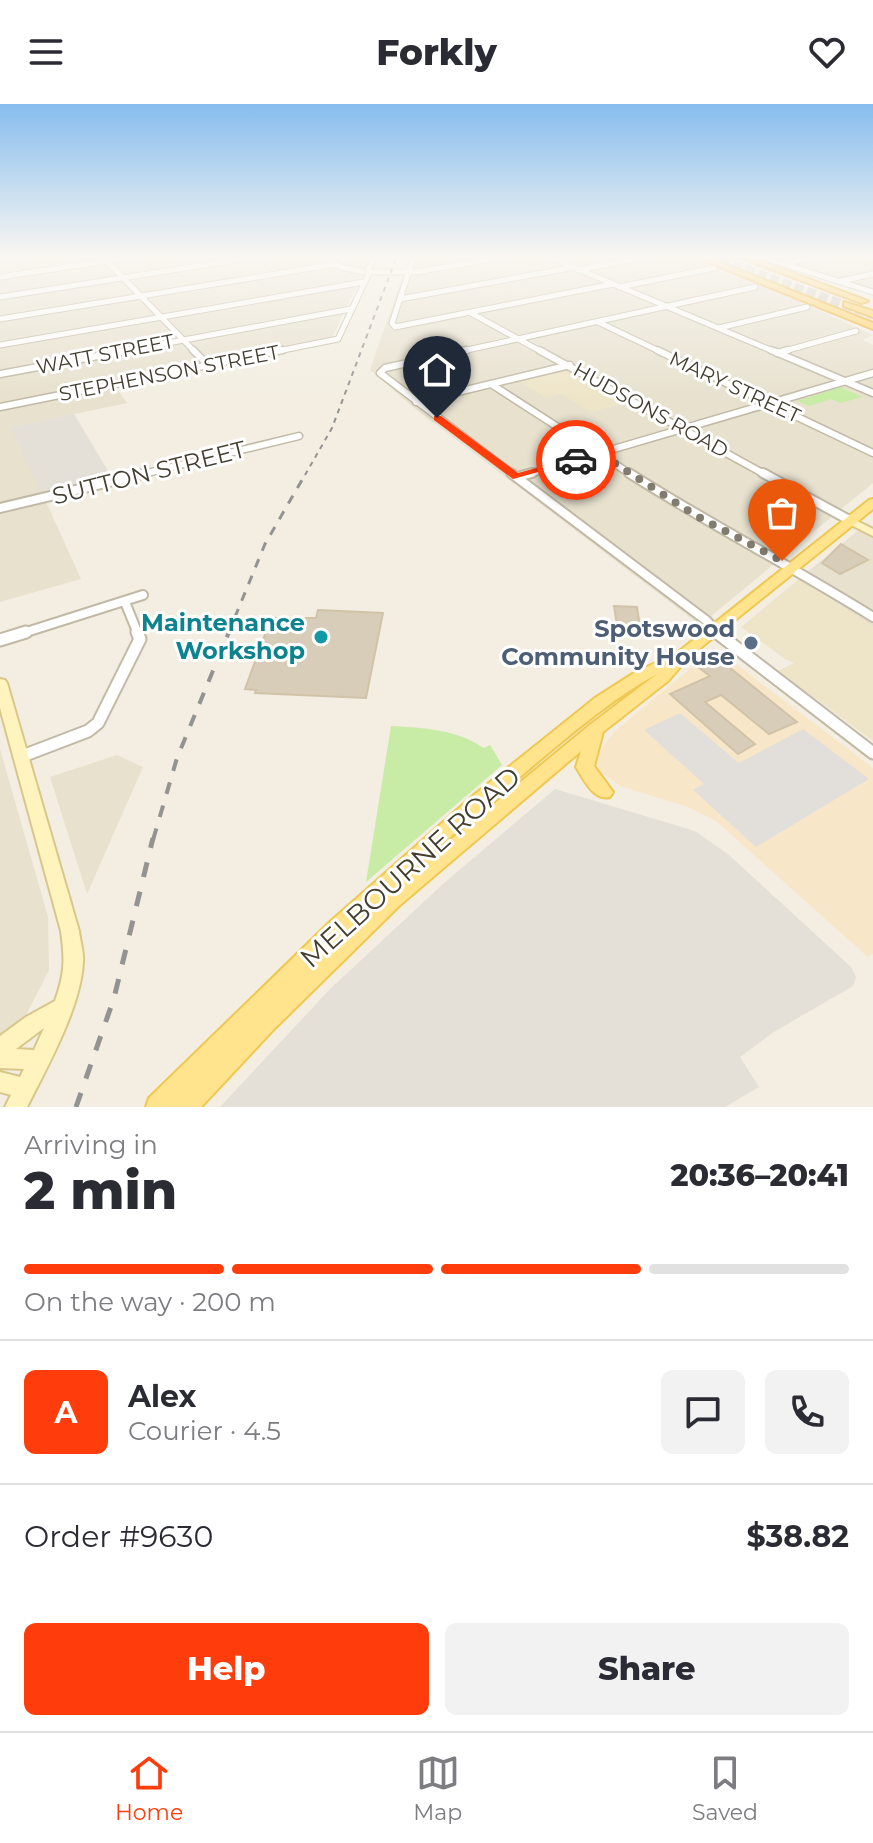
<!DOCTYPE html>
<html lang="en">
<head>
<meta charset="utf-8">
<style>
	:root { --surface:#fff; --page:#f2f2f3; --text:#2b2b33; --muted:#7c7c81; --line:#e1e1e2; --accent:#ff3c0b }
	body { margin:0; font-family:Montserrat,sans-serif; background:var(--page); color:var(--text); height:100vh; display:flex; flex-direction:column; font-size:30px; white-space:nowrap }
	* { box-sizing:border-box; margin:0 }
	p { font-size:26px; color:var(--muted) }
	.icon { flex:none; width:44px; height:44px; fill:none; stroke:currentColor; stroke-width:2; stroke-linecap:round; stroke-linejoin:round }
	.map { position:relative; height:1003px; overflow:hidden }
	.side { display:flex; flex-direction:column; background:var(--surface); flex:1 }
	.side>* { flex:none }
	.pin { position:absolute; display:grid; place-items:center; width:68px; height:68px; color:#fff; margin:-82px -34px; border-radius:50% 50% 50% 0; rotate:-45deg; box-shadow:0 0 8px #0007 }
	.pin .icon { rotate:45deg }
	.courier { position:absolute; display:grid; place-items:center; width:80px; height:80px; margin:-40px; border:6px solid #ff3c0b; border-radius:50%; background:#fff; color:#222; box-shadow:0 2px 10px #0007 }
	.headline em { font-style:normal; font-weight:800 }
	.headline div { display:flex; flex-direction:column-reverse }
	.headline { display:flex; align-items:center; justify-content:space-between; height:136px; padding:0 24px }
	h1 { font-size:52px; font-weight:800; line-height:60px }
	.bar { display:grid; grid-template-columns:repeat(4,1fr); gap:12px 8px; align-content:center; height:96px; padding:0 24px }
	.bar i { height:10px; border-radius:6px; background:var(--line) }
	.bar .selected { background:var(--accent) }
	.bar p { grid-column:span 4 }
	.line { display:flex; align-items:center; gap:20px; padding:0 24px; border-top:2px solid var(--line) }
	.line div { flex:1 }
	.round { display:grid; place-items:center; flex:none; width:84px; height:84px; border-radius:12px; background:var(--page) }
	.cta { display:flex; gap:16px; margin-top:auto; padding:16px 24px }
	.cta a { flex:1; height:92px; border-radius:12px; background:var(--accent); color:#fff; font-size:32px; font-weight:800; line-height:92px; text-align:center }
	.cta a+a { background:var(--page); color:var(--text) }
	header { display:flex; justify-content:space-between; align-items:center; height:104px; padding:0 24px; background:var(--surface); font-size:36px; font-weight:800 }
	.tab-bar { display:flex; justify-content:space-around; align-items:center; height:112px; border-top:2px solid var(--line); background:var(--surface); font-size:22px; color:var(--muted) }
	.tab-bar a { display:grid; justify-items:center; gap:4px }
	.tab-bar .selected { color:var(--accent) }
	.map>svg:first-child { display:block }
</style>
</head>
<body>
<header><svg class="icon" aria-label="menu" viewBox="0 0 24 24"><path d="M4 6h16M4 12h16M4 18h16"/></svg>Forkly<svg class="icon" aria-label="heart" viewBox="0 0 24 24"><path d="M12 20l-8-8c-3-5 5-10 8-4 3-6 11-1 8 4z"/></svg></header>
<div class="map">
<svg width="873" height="1003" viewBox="0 0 873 1003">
	<rect width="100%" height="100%" fill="#f3eee1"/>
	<!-- residential -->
	<g fill="#e7e1ce">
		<path d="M0,152H379L374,164L362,170L332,234L113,279L127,299L12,323L81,475L0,498Z"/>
		<path d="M409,152H684L781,189L873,231L863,236L873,241V379L700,521L412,302L370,266Z"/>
		<path d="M753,152H873V190Z"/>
		<path d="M867,419L873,423V523L799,475Z"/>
		<path d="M0,645L48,813L49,866L0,962Z"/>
		<path d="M117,651L143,663L87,790L50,673Z"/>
	</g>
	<!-- commercial -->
	<path fill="#f8e6c9" d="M715,544L873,664V850L868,853L716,717L688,703L620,682L600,667L595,653L614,628Z"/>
	<!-- industrial -->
	<g fill="#e4dfd7">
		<path d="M74,310L111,372L41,389L11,323Z"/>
		<path d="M555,685L695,727L729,751L851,863L856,873L853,882L772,929L740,953L759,983L725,1003H220L330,885L443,780Z"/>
	</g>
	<!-- education -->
	<g fill="#eee5c9">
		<path d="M568,266L626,299L591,308L561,290L545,294L519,277Z"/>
		<path d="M799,475L873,523V637L778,567L794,559L785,555L741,523Z"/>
	</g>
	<!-- green -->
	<g fill="#c8eca5">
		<path d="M841,283L863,293L840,299L831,295L809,302L797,297Z"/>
		<path d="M391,622C425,624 455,625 484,644L490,641L502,661L366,778Z"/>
	</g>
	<!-- parking -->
	<path fill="#e2dfdb" d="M680,609L739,659L803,625L869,675L756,743L693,686L704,680L644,626Z"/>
	<!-- building -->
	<g fill="#d8cdb8" stroke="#d1c3a8" stroke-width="2">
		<path d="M841,440L865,454L868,456L840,470L822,459Z"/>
		<path d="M614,502L637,503L640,523L617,521Z"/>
		<path d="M318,506L383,509L366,594L255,589L256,586L245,585L271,514H316Z"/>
		<path d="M714,551L797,618L769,630L721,591L705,598L755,640L738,650L670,590L710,572L698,563Z"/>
	</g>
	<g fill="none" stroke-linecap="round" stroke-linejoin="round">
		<!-- highway-tunnel -->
		<path stroke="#d0cbbe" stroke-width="9" stroke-dasharray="9 4" stroke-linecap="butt" d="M709,152L873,211"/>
		<defs>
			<g id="street-far3">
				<path d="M102,152L195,248"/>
				<path d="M324,152L341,163L363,168"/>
				<path d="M414,152L392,219L395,223L613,180"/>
				<path d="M547,152L775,248"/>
				<path d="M758,152L873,188"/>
				<path d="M868,152L873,154"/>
				<path d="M0,155L18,152"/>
				<path d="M785,159L820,152"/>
				<path d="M368,166L375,152"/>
				<path d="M578,166L651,152"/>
				<path d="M372,168H416L508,152"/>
				<path d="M0,173L140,152"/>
				<path d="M841,177L873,170"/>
				<path d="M619,183L714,164"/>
				<path d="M0,193L262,152"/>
				<path d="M400,195L570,164"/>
				<path d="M471,209L542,248"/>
				<path d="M0,215L337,160"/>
				<path d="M598,218L661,248"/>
				<path d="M719,224L807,203"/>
				<path d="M0,241L364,178"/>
				<path d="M119,248L351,205"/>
				<path d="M273,248L338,235L369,169"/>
				<path d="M458,248L755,183"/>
				<path d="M781,248L856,227"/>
			</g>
			<g id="street-far2">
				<path d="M193,246L208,261"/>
				<path d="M467,246L385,264L380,269L514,371"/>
				<path d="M539,246L766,371"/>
				<path d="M657,246L873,349"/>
				<path d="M771,246L873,289"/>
				<path d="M777,249L788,246"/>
				<path d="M0,270L130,246"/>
				<path d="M491,280L632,371"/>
				<path d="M416,298L570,261"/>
				<path d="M0,303L283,246"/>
				<path d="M139,371L299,332"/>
				<path d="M525,371L873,269"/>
			</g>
			<g id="street-far1">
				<path d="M511,369L707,517L718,530"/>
				<path d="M629,369C709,420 793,463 873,513"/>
				<path d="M763,369L851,417"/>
				<path d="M517,373L532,369"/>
				<path d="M0,404L147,369"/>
				<path d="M125,498L138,530"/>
				<path d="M20,530L143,491"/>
			</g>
			<g id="street">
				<path d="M716,528L873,649"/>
				<path d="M0,536L26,528"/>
				<path d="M20,653L88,627L98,619L140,535L137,528"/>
			</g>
			<g id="secondary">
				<path d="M851,414L873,425V432L847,419L846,417L847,415Z"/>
				<path d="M0,575L5,576L7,579L79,827C80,837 84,848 83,858C81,903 47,963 27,1003H5L11,991L0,988V968L20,973L24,965L0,964V932L26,913L55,897C65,869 65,856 61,827L0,604ZM44,924L34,946L16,945Z"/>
			</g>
			<path id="primary" d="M873,395V405L688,554L668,577L603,628L594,662L613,688L610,693C594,697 584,676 576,663L581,647L400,801L274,925L201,1003H146L149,994L331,817L474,691L595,594L634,569L677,549L869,396ZM657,570L591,620L415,765C458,725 502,688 547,650C582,621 617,592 657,570Z"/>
			<g id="highway">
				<path d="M693,152H704L873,219V225Z"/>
				<path d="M736,152H747L868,197L861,199Z"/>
				<path d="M844,198L873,207V213L844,202Z"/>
			</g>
		</defs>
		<!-- street-far3 casing -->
		<use href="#street-far3" stroke="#c1b9a6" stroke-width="7"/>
		<!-- street-far2 casing -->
		<use href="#street-far2" stroke="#c1b9a6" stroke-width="9"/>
		<!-- street-far1 casing -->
		<use href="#street-far1" stroke="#c1b9a6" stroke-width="12"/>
		<!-- street casing -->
		<use href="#street" stroke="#c1b9a6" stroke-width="15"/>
		<!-- secondary casing -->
		<use href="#secondary" stroke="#d7c78b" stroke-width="4"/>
		<!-- primary casing -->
		<use href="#primary" stroke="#efc852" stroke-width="4"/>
		<!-- highway casing -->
		<use href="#highway" stroke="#edac21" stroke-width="4"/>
		<!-- street-far3 -->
		<use href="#street-far3" stroke="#fff" stroke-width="5"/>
		<!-- street-far2 -->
		<use href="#street-far2" stroke="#fff" stroke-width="6"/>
		<!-- street-far1 -->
		<use href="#street-far1" stroke="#fff" stroke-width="8"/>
		<!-- street -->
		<use href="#street" stroke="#fff" stroke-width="11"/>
		<!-- secondary -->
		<use href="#secondary" fill="#fff3be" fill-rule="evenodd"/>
		<!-- primary -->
		<use href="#primary" fill="#ffe48d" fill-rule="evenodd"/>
		<!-- highway -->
		<use href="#highway" fill="#ffd25f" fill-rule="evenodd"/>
		<!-- rail-far3 -->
		<path stroke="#939393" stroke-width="2" stroke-dasharray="5 5" stroke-linecap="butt" d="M305,371L332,324L397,152"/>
		<!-- rail-far2 -->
		<path stroke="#939393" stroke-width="3" stroke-dasharray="9 9" stroke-linecap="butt" d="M228,530L265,440L306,369"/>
		<!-- rail-far1 -->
		<path stroke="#939393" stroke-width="4" stroke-dasharray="12 12" stroke-linecap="butt" d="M153,736L177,654L229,528"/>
		<!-- rail -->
		<path stroke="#939393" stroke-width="5" stroke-dasharray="15 15" stroke-linecap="butt" d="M76,1003L114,894L153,734"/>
	</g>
	<!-- sky -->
	<linearGradient id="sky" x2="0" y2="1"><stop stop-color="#87bdee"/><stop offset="0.52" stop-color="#faf7f2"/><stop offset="1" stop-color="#faf7f2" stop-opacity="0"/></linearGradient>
	<rect width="873" height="293" fill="url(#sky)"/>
	<!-- route -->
	<path fill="#ff3c0b" d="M434,312H441L518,369L576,353L581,356L513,375L434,316Z"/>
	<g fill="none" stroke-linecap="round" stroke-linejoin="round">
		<!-- done -->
		<path stroke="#817c6f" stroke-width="8" stroke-dasharray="0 14.4" d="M576,356L599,349L695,411L782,457"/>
	</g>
	<!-- markers -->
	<circle fill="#0f9aa8" stroke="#fff" stroke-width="3" cx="321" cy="533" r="8"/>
	<circle fill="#5c6f8a" stroke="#fff" stroke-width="3" cx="751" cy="539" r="8"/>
	<g text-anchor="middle" stroke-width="6" stroke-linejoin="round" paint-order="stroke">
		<!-- far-street labels -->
		<g font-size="20" fill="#443e31" stroke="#fff">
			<text transform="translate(105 250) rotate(-11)" y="7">WATT STREET</text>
			<text transform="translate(169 269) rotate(-11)" y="7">STEPHENSON STREET</text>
			<text transform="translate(735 283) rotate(25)" y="7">MARY STREET</text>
			<text transform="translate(651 306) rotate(29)" y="7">HUDSONS ROAD</text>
		</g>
		<!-- street labels -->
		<g font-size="24" fill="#443e31" stroke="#fff">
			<text transform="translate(149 369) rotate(-14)" y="8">SUTTON STREET</text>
		</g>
		<!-- culture labels -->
		<g font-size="24" font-weight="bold" fill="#0d838f" stroke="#fff" text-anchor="end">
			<text x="305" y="527">Maintenance<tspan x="305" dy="28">Workshop</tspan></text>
		</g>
		<!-- service labels -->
		<g font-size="24" font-weight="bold" fill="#4e5e75" stroke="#fff" text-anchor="end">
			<text x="735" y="533">Spotswood<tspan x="735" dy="28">Community House</tspan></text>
		</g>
		<!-- near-street labels -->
		<g font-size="28" fill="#443e31" stroke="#fff">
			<text transform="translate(410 763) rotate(-42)" y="10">MELBOURNE ROAD</text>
		</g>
	</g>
</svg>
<div class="pin" style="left:782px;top:457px;background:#ea580c"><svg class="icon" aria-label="bag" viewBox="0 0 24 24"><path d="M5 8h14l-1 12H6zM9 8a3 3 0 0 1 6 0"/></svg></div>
<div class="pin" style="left:437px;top:314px;background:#1f2937"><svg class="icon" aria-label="home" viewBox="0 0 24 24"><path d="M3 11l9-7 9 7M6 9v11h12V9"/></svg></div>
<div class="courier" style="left:576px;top:356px"><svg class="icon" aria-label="car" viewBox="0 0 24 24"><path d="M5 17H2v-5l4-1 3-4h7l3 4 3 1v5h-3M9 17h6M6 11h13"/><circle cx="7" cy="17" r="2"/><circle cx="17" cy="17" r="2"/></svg></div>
</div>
<section class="side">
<div class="headline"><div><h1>2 min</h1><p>Arriving in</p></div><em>20:36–20:41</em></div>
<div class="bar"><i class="selected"></i><i class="selected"></i><i class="selected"></i><i></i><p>On the way · 200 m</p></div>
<div class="line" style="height:144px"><b class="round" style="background:var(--accent);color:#fff">A</b><div><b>Alex</b><p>Courier · 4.5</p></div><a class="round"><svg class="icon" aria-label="chat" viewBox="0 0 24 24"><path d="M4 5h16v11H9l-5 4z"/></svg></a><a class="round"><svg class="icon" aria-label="phone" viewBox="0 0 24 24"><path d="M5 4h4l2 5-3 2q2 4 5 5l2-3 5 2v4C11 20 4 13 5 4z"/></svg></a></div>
<div class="line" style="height:104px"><div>Order #9630</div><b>$38.82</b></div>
<div class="cta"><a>Help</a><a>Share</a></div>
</section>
<nav class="tab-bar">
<a class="selected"><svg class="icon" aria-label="home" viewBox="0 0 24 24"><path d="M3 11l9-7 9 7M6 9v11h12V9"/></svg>Home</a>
<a><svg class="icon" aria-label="map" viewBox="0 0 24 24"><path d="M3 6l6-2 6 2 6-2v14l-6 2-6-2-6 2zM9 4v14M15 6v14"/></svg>Map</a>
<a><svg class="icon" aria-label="saved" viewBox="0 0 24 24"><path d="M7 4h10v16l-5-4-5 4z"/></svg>Saved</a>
</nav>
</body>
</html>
